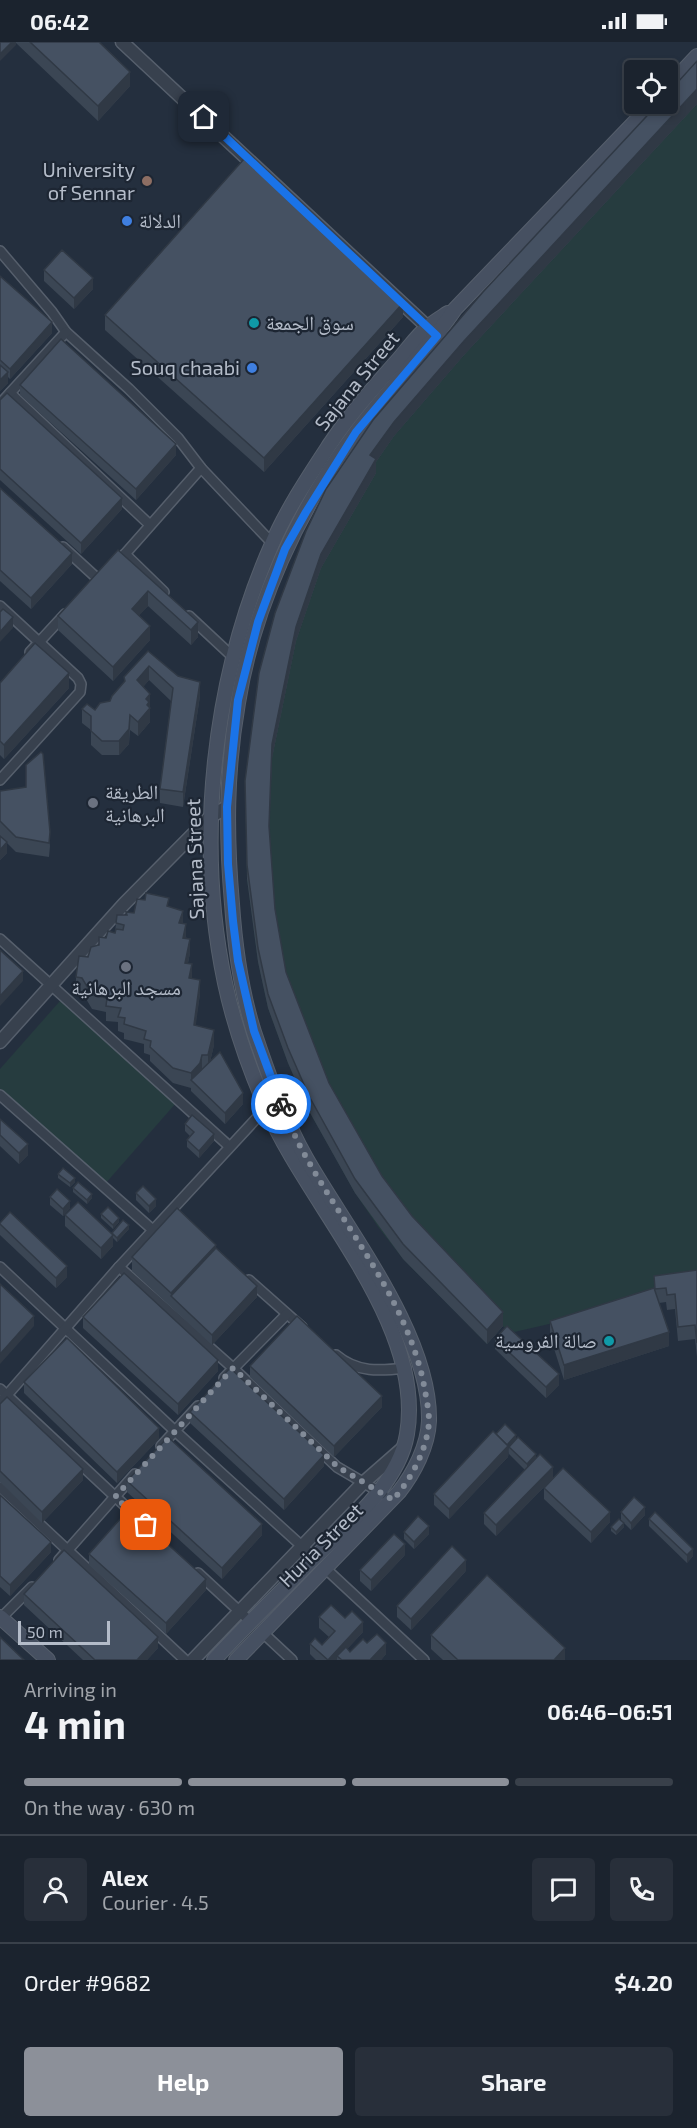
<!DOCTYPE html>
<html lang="en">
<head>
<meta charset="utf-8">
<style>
	:root { --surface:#1b232e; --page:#282f3a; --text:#f1f3f6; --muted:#a0a4aa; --line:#39404a; --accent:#8c9099 }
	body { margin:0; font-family:"Exo 2","Noto Naskh Arabic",sans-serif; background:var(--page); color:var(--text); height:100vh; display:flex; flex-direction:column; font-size:22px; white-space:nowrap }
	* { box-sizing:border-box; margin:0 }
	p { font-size:20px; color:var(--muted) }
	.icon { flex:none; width:33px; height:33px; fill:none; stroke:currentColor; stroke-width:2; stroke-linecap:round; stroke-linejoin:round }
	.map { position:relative; height:1618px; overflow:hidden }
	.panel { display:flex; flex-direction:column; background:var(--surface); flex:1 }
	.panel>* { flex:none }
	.buttons { position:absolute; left:624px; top:18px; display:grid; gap:12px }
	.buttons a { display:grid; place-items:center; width:54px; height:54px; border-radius:6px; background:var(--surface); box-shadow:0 3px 9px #0003,0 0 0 2px var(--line); font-size:30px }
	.scale { position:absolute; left:18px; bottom:15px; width:92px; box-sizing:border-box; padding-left:6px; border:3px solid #b4bcc9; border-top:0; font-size:16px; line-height:21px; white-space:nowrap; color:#b4bcc9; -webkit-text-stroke:4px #1d2633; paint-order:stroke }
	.pin { position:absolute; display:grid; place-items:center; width:51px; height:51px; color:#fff; margin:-26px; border-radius:12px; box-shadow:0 3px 9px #0006 }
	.courier { position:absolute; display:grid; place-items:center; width:60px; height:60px; margin:-30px; border:4px solid #1a73e8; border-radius:50%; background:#fff; color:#222; box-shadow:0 2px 8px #0007 }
	.head em { font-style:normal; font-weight:700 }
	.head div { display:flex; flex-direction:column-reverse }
	.head { display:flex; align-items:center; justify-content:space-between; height:102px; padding:0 24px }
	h1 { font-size:39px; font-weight:700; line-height:45px }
	.bar { display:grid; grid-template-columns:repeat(4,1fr); gap:9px 6px; align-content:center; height:72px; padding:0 24px }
	.bar i { height:8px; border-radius:4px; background:var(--line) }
	.bar .selected { background:var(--accent) }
	.bar p { grid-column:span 4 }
	.line { display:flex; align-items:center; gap:15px; padding:0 24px; border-top:2px solid var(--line) }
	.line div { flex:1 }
	.round { display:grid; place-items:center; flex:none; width:63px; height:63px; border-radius:6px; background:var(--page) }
	.cta { display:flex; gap:12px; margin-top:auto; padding:12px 24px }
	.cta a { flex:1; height:69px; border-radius:6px; background:var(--accent); color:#fff; font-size:24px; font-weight:700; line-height:69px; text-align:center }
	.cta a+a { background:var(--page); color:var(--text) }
	.status { display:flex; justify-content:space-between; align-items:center; height:42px; padding:0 30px; background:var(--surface); direction:ltr }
	.status svg { height:16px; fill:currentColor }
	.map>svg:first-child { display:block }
</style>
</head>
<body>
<div class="status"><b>06:42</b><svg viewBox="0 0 49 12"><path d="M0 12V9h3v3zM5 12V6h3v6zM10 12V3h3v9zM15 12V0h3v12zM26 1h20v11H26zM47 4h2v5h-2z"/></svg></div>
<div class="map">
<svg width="697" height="1618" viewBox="0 0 697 1618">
	<rect width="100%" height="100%" fill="#242f3e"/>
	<!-- green -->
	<g fill="#263c3f">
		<path d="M697,34V1239L575,1276L510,1291L503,1284L487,1302L403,1217L379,1186L355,1151L309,1069L288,1021L268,966L258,920L247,837L245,754L326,461Z"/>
		<path d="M60,959L176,1061L105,1142L0,1049V1027Z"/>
	</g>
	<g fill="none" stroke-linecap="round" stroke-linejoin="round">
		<defs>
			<g id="minor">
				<path d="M0,209L52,270L66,290L129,347L178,396L201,426L272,501"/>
				<path d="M10,351L150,483"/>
				<path d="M0,362L66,290"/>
				<path d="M63,505L99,538"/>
				<path d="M125,512L164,550"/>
				<path d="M115,521L125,512L201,426"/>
				<path d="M0,564L78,636L81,642L80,650L0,738"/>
				<path d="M189,574L233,615"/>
				<path d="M30,610L65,572"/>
				<path d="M0,897L229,1104"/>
				<path d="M0,1053L154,1189"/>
				<path d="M0,1225L175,1389L315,1516"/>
				<path d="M119,1225L233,1326L337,1425L383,1452"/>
				<path d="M249,1238L302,1285"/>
				<path d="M336,1313C357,1331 380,1329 406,1326"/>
				<path d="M224,1336L287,1272"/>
				<path d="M0,1347L137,1475"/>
				<path d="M0,1361L119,1225L266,1066"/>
				<path d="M161,1404L198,1364"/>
				<path d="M0,1445L185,1618"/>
				<path d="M59,1518L135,1432"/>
				<path d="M326,1527L424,1618"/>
				<path d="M198,1531L251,1580"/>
				<path d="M0,1577L32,1545"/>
				<path d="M262,1590L292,1618"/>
			</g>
			<g id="tertiary">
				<path d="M122,0L434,291"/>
				<path d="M0,1000L124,862L210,775L227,765"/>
				<path d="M193,1618L363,1441L403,1406"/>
			</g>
			<g id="secondary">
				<path d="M668,45L697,14"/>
				<path d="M0,1575L48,1618"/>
				<path d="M214,1618C245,1584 279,1552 311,1519C346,1485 399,1442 407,1392C426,1281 308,1164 266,1065C249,1026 234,983 225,941C195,799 213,635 272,502C287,467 309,434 330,402C350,372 374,345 398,318C408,307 417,293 429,284C435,279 442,275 448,271"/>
				<path d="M236,1618L399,1450C414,1431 428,1404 429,1379C431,1294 347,1188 306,1116C284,1077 268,1032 254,990C241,949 235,905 232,862C226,792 226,730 238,661C253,566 299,465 357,389C389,347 426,310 455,267L652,62"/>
			</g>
		</defs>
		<!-- minor casing -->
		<use href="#minor" stroke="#565f6c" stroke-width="12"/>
		<!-- tertiary casing -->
		<use href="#tertiary" stroke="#565f6c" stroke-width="15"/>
		<!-- secondary casing -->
		<use href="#secondary" stroke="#565f6c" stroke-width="16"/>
		<!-- minor -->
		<use href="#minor" stroke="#38414e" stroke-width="9"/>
		<!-- tertiary -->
		<use href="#tertiary" stroke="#38414e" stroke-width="12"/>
		<!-- secondary -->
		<use href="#secondary" stroke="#465061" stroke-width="14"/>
	</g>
	<!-- wall -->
	<g fill="#3b4654">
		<path d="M0,0H99L130,44L98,79L16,1V3Z"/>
		<path d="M697,19V62L464,313L394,394L376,420V431L321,526L296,599L272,716L269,788L275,867L286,930L329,1041L382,1134L412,1174L503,1284L487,1302L403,1217L355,1151L309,1069L288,1021L268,966L258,920L247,837L245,739L306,489Z"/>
		<path d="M44,228L93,247L74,267L44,239Z"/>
		<path d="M0,234L52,291L10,337L8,335V341L0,349Z"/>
		<path d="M105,273L403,275L264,430L105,288Z"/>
		<path d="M20,343L176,413L136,458L20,353Z"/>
		<path d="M0,358L122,467L81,512L0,438Z"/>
		<path d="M0,446L72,522L31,567L0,539Z"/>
		<path d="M118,508L198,595L191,603L148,564L139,573L150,598L113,639L58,588V574Z"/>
		<path d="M148,609L200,654L183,765L160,761V747L171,659L149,638L143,645L150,652V680L138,694L130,688L129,702L119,713H102L91,703V688L82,681V667L95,668L110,659L124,641V635Z"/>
		<path d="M0,641L69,646L4,717L0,713Z"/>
		<path d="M41,710L50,804L49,815L16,810L7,801V811L0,818V749L26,745Z"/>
		<path d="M169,865L183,882L190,911L188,921L192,936L200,952L195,984L214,1003L210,1020L243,1062L225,1082L191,1049V1046L173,1041L150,1019V1013L144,1011V1002L124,997V991L118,989V980L106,979V970L92,967L82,950L76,949V935L88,915L106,896L115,891L116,881L126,873L134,871Z"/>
		<path d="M0,1077L28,1113L19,1122L0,1104Z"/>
		<path d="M185,1082L214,1099L199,1116L187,1105V1098L190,1094L185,1089Z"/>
		<path d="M58,1132L75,1140L70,1145L58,1136Z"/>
		<path d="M73,1146L92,1156L87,1162L73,1150Z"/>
		<path d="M136,1151L156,1164L149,1171L136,1158Z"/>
		<path d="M50,1155L70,1166L63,1174L50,1163Z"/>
		<path d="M101,1172L119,1180L113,1187L101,1176Z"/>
		<path d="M65,1173L112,1191L129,1187L117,1200L113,1196V1204L101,1217L65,1184Z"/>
		<path d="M0,1181L67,1235L56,1246L0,1193Z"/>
		<path d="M216,1206L257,1255L212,1303L132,1229V1215Z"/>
		<path d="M697,1228V1315L695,1297L678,1299L675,1267L667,1268L666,1260L659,1261L669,1304L564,1338L550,1294V1279L654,1246V1234Z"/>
		<path d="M83,1275L218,1329L178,1373L83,1286Z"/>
		<path d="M495,1297L559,1343L546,1356L495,1307Z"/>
		<path d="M250,1324L382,1365L334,1415L250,1335Z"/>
		<path d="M24,1340L159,1397L117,1441L24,1351Z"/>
		<path d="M0,1362L83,1438L42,1481L0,1440Z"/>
		<path d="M190,1370L324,1424L284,1468L190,1381Z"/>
		<path d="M496,1392L516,1397L553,1436L496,1494L484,1482V1471L525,1428L509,1412V1408L508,1415L449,1477L434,1463V1452Z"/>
		<path d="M127,1439L262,1493L222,1537L127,1450Z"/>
		<path d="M544,1446L610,1480L591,1501L544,1457Z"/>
		<path d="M0,1453L51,1510L10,1554L0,1545Z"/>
		<path d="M621,1470L645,1473L631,1488L621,1478Z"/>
		<path d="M649,1477L693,1514L687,1521L649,1484Z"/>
		<path d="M611,1485H624L616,1493L611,1489Z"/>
		<path d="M404,1490L429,1492L414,1507L404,1497Z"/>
		<path d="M89,1512L206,1548L166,1592L89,1523Z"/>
		<path d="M405,1513L371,1549L360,1539V1528Z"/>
		<path d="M466,1529L411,1588L397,1575V1564Z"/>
		<path d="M24,1552L158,1606L147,1618H83L24,1563Z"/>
		<path d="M319,1575L345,1576L363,1590L347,1607L350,1610L367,1601L386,1612L381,1618H316L310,1612V1602L322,1603L329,1595L319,1586Z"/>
		<path d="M431,1593L565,1618H443L431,1607Z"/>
	</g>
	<!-- shaded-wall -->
	<g fill="#303945">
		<path d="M12,0H16V3L0,19V12Z"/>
		<path d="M130,30V44L98,79V64Z"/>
		<path d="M697,47V62L464,313L394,394L376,420V431L321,526L296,599L272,716L269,798L272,702L296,585L321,512L370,413L394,380L464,299Z"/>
		<path d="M93,236V247L74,267V256Z"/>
		<path d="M403,261V275L264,430V416Z"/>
		<path d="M52,280V291L10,337V327Z"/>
		<path d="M8,330V341L0,349V338Z"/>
		<path d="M176,402V413L136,458V447Z"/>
		<path d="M122,456V467L81,512V501Z"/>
		<path d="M72,511V522L31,567V556Z"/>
		<path d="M148,549V564L132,581V567Z"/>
		<path d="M13,575V586L0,600V590Z"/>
		<path d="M198,580V595L191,603V588Z"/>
		<path d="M150,584V598L113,639V625Z"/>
		<path d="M149,624V638L137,652V638Z"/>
		<path d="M69,631V646L4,717V703Z"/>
		<path d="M200,640V654L183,765V750Z"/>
		<path d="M150,652V680L138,694V680L146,657Z"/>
		<path d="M130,673L129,702L119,713V699Z"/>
		<path d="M7,800V811L0,818V808Z"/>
		<path d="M183,869V883L179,881Z"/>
		<path d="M186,882V897L183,896Z"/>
		<path d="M190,897V911L185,935V921Z"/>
		<path d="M192,922V936H189Z"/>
		<path d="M23,929V939L0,964V954Z"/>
		<path d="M200,938V952L194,997V983Z"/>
		<path d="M214,988V1003L208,1028V1013Z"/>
		<path d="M202,1013V1027L200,1035L191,1039V1031Z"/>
		<path d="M243,1051V1062L225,1082V1071Z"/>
		<path d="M214,1092V1099L199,1116V1109Z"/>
		<path d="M28,1102V1113L19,1122V1111Z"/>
		<path d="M75,1136V1140L70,1145V1141Z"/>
		<path d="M92,1152V1156L87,1162V1158Z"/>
		<path d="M156,1157V1164L149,1171V1164Z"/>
		<path d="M70,1159V1166L63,1174V1167Z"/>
		<path d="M119,1176V1180L113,1187V1183Z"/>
		<path d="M129,1183V1187L117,1200V1196Z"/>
		<path d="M113,1193V1204L101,1217V1206Z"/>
		<path d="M216,1203V1217L171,1254V1251Z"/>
		<path d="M67,1224V1235L56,1246V1236Z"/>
		<path d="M257,1244V1255L212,1303V1293Z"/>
		<path d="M503,1270V1284L487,1302V1288Z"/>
		<path d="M34,1274V1284L0,1322V1312Z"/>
		<path d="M669,1290V1304L564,1338V1323Z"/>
		<path d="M218,1318V1329L178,1373V1362Z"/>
		<path d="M559,1332V1343L546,1356V1345Z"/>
		<path d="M382,1354V1365L334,1415V1404Z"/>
		<path d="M159,1386V1397L117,1441V1430Z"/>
		<path d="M516,1393V1400L509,1405L508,1415L449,1477V1467Z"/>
		<path d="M536,1412V1420L527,1429V1422Z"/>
		<path d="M324,1413V1424L284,1468V1457Z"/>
		<path d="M553,1425V1436L496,1494V1483Z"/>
		<path d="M83,1427V1438L42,1481V1470Z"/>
		<path d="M645,1465V1473L631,1488V1481Z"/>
		<path d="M610,1470V1480L591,1501V1490Z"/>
		<path d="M624,1481V1485L616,1493V1490Z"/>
		<path d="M262,1482V1493L222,1537V1526Z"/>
		<path d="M429,1484V1492L414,1507V1500Z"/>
		<path d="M51,1500V1510L10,1554V1543Z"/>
		<path d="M405,1502V1513L371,1549V1538Z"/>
		<path d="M693,1507V1514L687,1521V1513Z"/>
		<path d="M466,1518V1529L411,1588V1577Z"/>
		<path d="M206,1537V1548L166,1592V1581Z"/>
		<path d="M363,1580V1590L339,1616L337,1614V1618H328Z"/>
		<path d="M158,1595V1606L147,1618H137Z"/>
		<path d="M386,1601V1612L381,1618H370Z"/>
		<path d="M565,1606V1618H554Z"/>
	</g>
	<!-- building -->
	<g fill="#455162" stroke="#303945" stroke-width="1.5">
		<path d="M0,0H12L0,12Z"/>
		<path d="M30,0H99L130,30L98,64Z"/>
		<path d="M697,19V47L464,299L394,380L370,413L376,417L321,512L296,585L272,702L269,784L275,867L286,930L329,1041L382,1134L412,1174L503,1270L487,1288L403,1202L355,1137L309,1054L288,1006L268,952L258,906L247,823L245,739L259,631L275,571L306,489L326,447L373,378L483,250L658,62H668V51Z"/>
		<path d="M244,117L403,261L264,416L105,273Z"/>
		<path d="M62,208L93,236L74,256L44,228Z"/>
		<path d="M0,234L52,280L10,327L0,318Z"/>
		<path d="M61,297L176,402L136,447L20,343Z"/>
		<path d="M0,323L8,330L0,338Z"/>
		<path d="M7,351L122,456L81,501L0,427V358Z"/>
		<path d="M0,446L72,511L31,556L0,528Z"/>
		<path d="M118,508L198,580L191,588L148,549L132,567L150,584L113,625L58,574Z"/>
		<path d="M3,567L13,575L0,590V570Z"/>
		<path d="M35,601L69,631L4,703L0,699V641Z"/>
		<path d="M148,609L178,634L200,640L183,750L160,747L173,646L149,624L137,638L150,652L146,657L149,660L147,663L150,666L138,680L130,673L129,687L119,699H102L91,689V674L82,667L87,662L95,668L100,661L110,659L112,654L125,639L124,635Z"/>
		<path d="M41,710L43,712L50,790L49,801L16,795L0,779V749L26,745V723Z"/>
		<path d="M0,794L7,800L0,808Z"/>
		<path d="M146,851L169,856L167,864L183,869L179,881L186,882L183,896L190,897L185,921L192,922L189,936L200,938L194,983L214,988L208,1013H202L200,1021L191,1031L173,1026L150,1005L151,999L144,997L146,989L124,982L125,976L118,975L121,966L106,964L107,956L92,953L82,936L76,935L79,914L88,915L91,905L99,903V895L106,896L108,889L115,891L116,887L123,888L124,883L116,881L117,873H127L126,870L134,871L137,857L145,858Z"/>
		<path d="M0,908L23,929L0,954Z"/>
		<path d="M220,1010L243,1051L225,1071L191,1038Z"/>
		<path d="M192,1073L214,1092L199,1109L187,1098L194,1090L185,1082Z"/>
		<path d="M0,1077L28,1102L19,1111L0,1093Z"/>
		<path d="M63,1126L75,1136L70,1141L58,1132Z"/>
		<path d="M78,1140L92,1152L87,1158L73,1146Z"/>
		<path d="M143,1144L156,1157L149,1164L136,1151Z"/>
		<path d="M57,1147L70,1159L63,1167L50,1155Z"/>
		<path d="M78,1160L113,1193L101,1206L65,1173Z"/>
		<path d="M108,1165L119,1176L113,1183L101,1172Z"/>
		<path d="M177,1166L216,1203L171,1251L132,1215Z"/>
		<path d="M10,1170L67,1224L56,1236L0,1182V1181Z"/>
		<path d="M123,1178L129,1183L117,1196L112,1191Z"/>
		<path d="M216,1206L257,1244L212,1293L171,1254Z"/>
		<path d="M697,1228V1301L695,1283L678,1285L675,1252L667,1253L666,1246L655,1247L654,1234Z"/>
		<path d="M124,1231L218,1318L178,1362L83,1275Z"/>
		<path d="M0,1242L34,1274L0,1312Z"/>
		<path d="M654,1246L669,1290L564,1323L550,1279Z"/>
		<path d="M297,1274L382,1354L334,1404L250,1324Z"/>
		<path d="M507,1284L559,1332L546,1345L495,1297Z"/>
		<path d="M67,1296L159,1386L117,1430L24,1340Z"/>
		<path d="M230,1326L324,1413L284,1457L190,1370Z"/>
		<path d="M7,1355L83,1427L42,1470L0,1429V1362Z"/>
		<path d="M505,1382L516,1393L507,1403L496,1392Z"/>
		<path d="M493,1389L508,1404L449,1467L434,1452Z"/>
		<path d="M168,1395L262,1482L222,1526L127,1439Z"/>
		<path d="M518,1395L536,1412L527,1422L509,1405Z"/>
		<path d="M540,1412L553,1425L496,1483L484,1471Z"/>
		<path d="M563,1426L610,1470L591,1490L544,1446Z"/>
		<path d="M0,1453L51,1500L10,1543L0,1534Z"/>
		<path d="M634,1455L645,1465L631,1481L621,1470Z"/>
		<path d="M129,1467L206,1537L166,1581L89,1512Z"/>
		<path d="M655,1470L693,1507L687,1513L649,1477Z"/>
		<path d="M418,1474L429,1484L414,1500L404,1490Z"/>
		<path d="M619,1477L624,1481L616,1490L611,1485Z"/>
		<path d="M394,1492L405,1502L371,1538L360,1528Z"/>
		<path d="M452,1504L466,1518L411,1577L397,1564Z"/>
		<path d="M64,1508L158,1595L137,1618H95L24,1552Z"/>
		<path d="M487,1533L565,1606L554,1618H458L431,1593Z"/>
		<path d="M331,1563L345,1576L352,1569L363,1580L328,1618L310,1602L315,1596L322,1603L335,1589L319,1575Z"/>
		<path d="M377,1592L386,1601L370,1618H342L337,1614L346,1605L350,1610L363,1597L367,1601Z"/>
		<path d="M0,1595L24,1618H0Z"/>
	</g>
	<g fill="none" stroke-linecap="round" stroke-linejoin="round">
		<!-- done -->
		<path stroke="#828b98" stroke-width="6" stroke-dasharray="0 10.8" d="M146,1483L115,1455L233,1326L338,1425L393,1458C411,1437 427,1408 429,1380C429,1370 427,1359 425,1349C411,1264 347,1189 306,1115C296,1098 289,1080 281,1062"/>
		<!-- route -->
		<path stroke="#1a73e8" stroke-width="8" d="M204,75L437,294L356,390L306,470L285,507L258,580L238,658L227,765L228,822L233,879L238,919L254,989L281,1062"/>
	</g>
	<!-- markers -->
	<circle fill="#8d6e63" stroke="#1d2633" stroke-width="2" cx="147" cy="139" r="6"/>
	<g fill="#3f7fe0" stroke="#1d2633" stroke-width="2">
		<circle cx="127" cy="179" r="6"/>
		<circle cx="252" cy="326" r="6"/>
	</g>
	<g fill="#0f9aa8" stroke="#1d2633" stroke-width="2">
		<circle cx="254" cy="281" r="6"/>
		<circle cx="609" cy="1299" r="6"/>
	</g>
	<g fill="#6b7280" stroke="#1d2633" stroke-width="2">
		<circle cx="93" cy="761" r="6"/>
		<circle cx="126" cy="925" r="6"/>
	</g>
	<g text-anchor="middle" stroke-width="4.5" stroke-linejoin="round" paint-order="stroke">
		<!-- poi labels -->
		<g font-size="20" fill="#b4bcc9" stroke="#1d2633" text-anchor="end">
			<text x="135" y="135">University<tspan x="135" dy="23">of Sennar</tspan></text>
			<text x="139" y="186" text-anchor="start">الدلالة</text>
			<text x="266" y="288" text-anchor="start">سوق الجمعة</text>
			<text x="240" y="333">Souq chaabi</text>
			<text x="105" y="757" text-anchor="start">الطريقة<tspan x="105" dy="23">البرهانية</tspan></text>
			<text x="126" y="953" text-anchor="middle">مسجد البرهانية</text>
			<text x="597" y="1306">صالة الفروسية</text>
		</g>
		<!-- street labels -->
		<g font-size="20" fill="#b4bcc9" stroke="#1d2633">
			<text transform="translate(357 339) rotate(-51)" y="7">Sajana Street</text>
			<text transform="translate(195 817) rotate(-92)" y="7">Sajana Street</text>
			<text transform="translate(321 1503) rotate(-45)" y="7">Huria Street</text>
		</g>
	</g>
</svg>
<div class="buttons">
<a><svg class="icon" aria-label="locate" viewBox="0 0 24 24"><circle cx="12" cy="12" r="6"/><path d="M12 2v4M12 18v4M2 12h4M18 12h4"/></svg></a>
</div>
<div class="scale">50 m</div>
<div class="pin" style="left:146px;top:1483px;background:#ea580c"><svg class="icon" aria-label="bag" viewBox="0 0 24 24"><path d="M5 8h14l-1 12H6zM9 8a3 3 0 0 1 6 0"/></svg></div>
<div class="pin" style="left:204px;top:75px;background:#1f2937"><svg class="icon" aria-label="home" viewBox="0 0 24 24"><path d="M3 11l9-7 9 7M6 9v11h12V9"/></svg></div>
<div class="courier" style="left:281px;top:1062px"><svg class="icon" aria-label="bike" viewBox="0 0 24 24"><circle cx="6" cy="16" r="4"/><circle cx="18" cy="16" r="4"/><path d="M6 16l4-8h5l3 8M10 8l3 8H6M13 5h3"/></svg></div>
</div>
<section class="panel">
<div class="head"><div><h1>4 min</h1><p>Arriving in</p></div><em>06:46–06:51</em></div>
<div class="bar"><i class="selected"></i><i class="selected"></i><i class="selected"></i><i></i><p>On the way · 630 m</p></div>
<div class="line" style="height:108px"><a class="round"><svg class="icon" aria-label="person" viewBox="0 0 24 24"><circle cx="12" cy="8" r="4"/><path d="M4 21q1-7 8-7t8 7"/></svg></a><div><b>Alex</b><p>Courier · 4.5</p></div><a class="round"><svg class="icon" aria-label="chat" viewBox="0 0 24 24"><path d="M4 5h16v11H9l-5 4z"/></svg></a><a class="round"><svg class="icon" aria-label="phone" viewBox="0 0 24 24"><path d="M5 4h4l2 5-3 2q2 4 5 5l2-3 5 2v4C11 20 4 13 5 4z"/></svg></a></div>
<div class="line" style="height:78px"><div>Order #9682</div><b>$4.20</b></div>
<div class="cta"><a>Help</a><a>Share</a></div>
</section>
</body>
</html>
